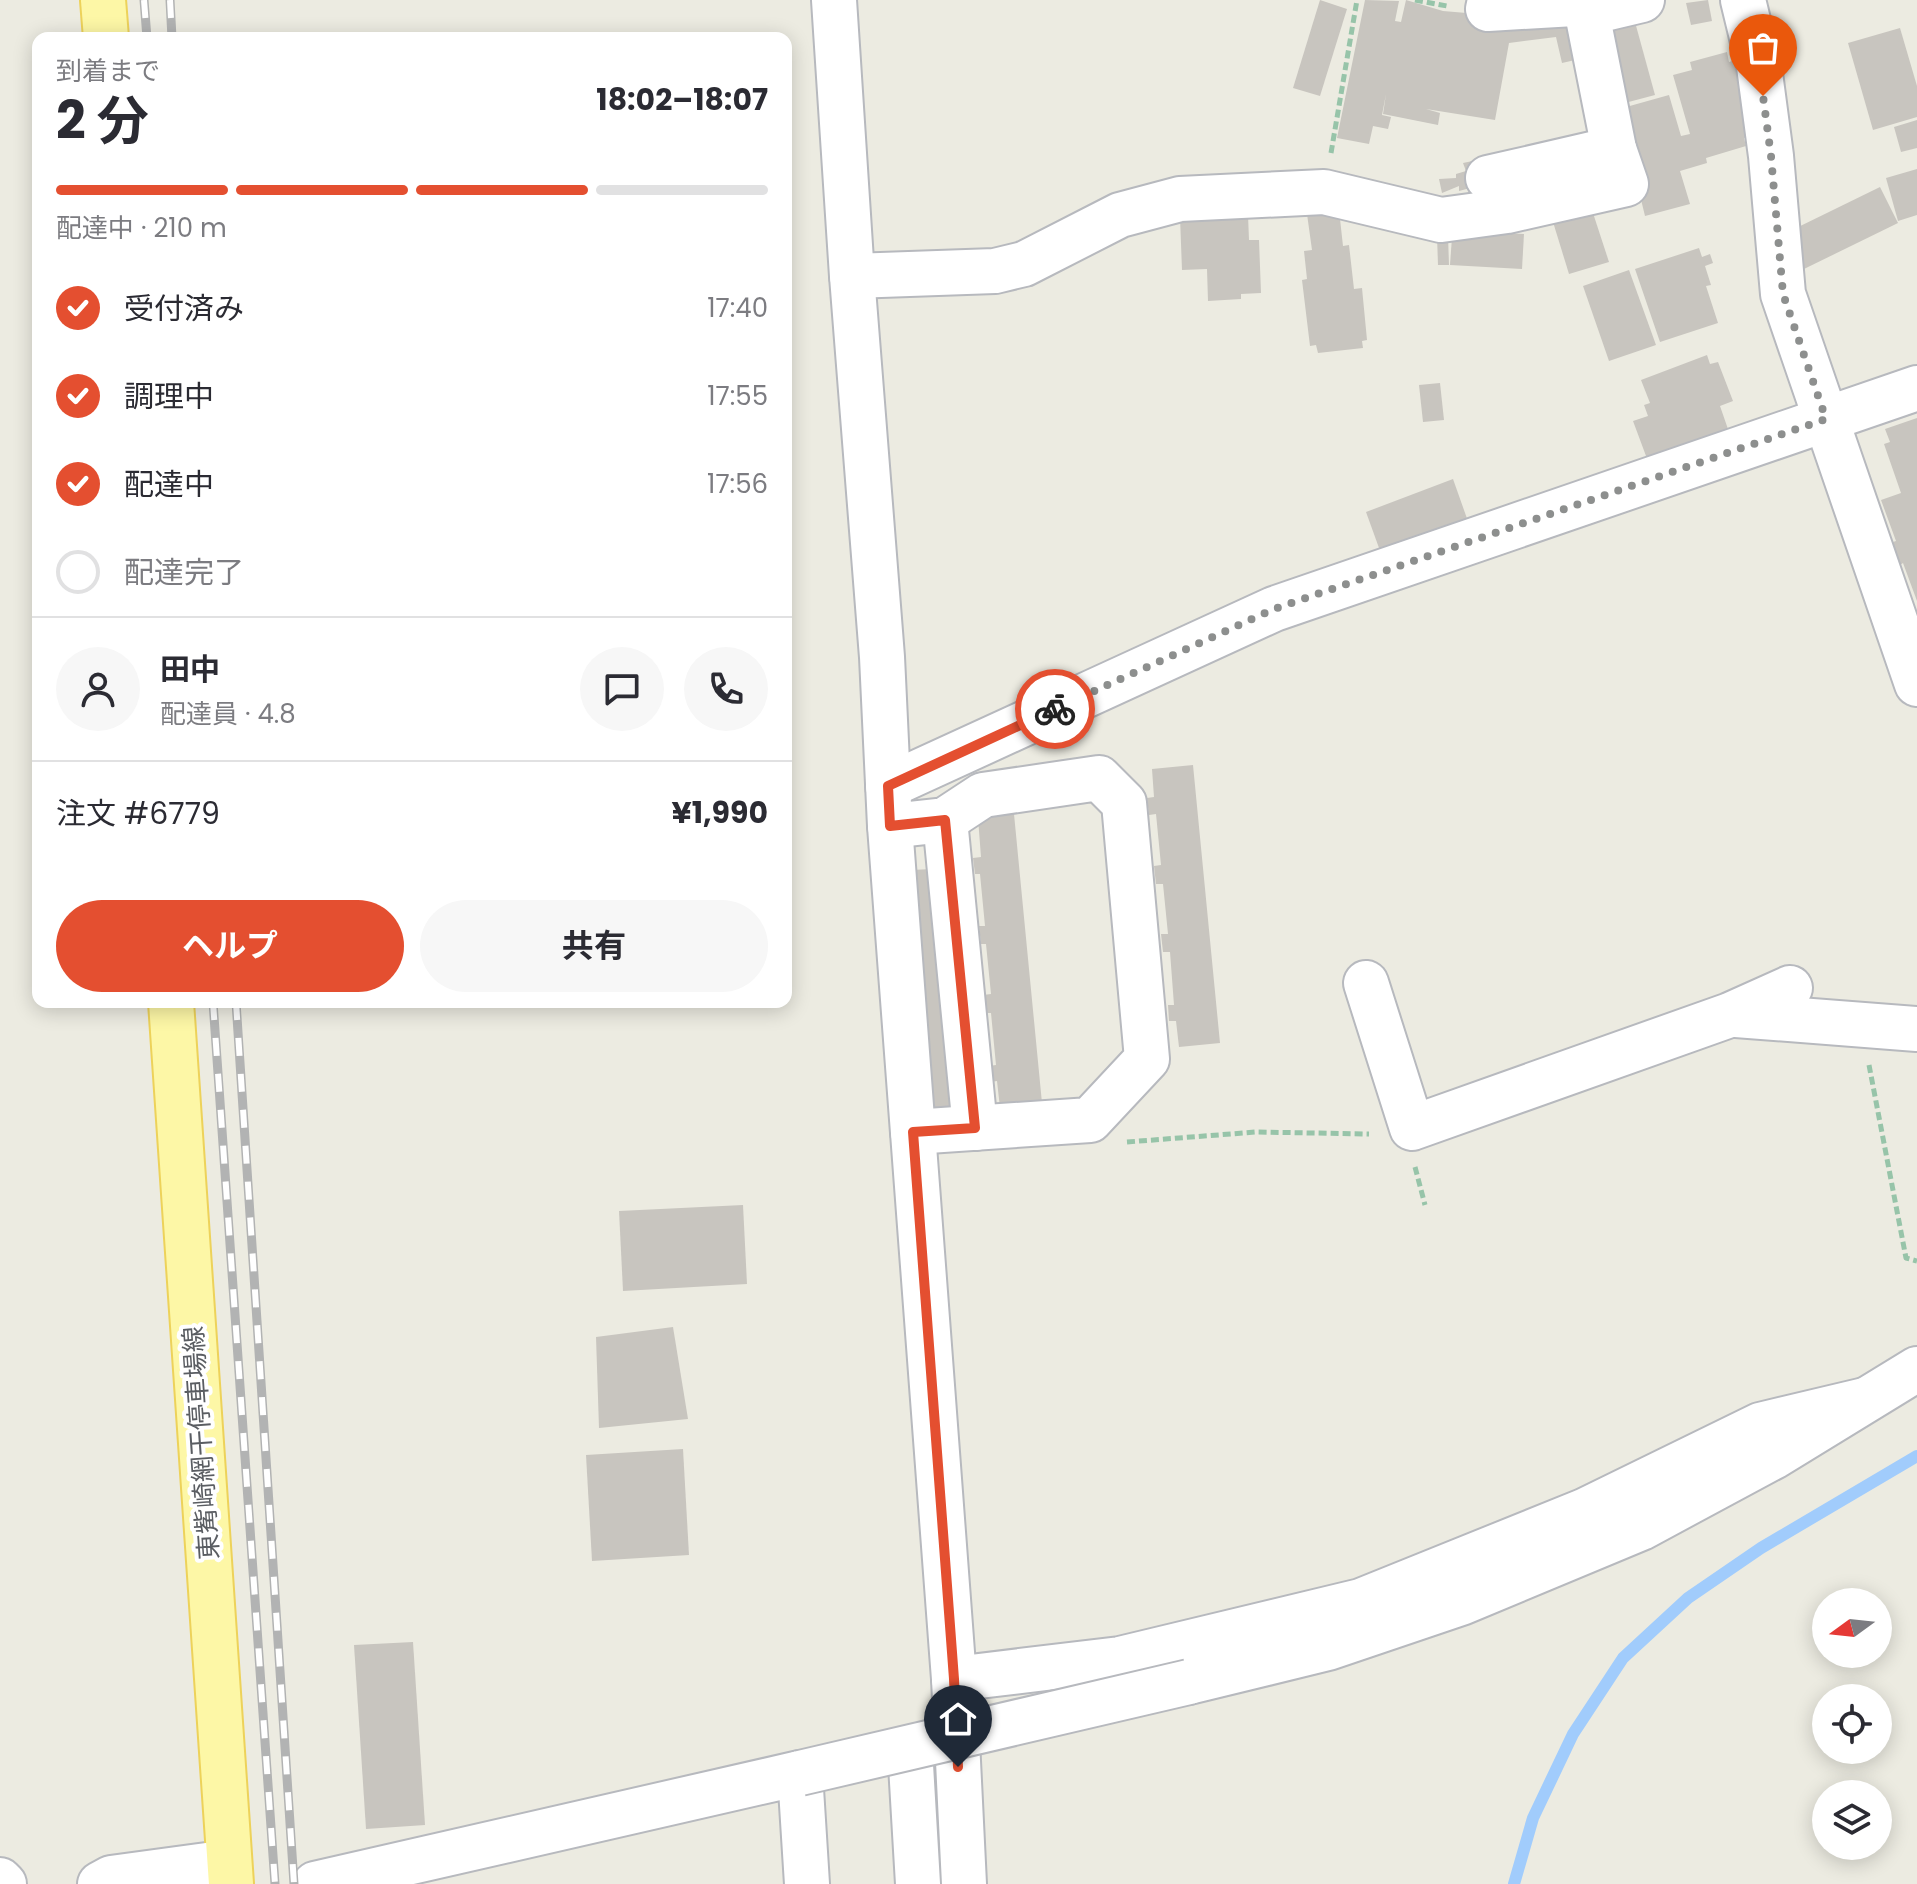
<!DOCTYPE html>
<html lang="ja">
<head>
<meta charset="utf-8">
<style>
	:root { --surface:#fff; --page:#f7f7f7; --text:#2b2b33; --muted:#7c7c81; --line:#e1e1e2; --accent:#e44f30 }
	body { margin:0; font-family:Poppins,"Noto Sans JP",sans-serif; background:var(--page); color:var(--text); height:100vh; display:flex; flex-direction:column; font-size:30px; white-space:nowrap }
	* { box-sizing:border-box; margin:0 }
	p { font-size:26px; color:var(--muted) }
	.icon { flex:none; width:44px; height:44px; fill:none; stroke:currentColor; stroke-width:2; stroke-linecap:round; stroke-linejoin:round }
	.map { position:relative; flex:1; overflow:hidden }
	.drawer { position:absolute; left:32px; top:32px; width:760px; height:976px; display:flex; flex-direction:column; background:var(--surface); border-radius:16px; box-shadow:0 4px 20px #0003 }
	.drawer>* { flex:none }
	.needle { width:52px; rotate:255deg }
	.controls { position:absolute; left:1812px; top:1588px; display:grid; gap:16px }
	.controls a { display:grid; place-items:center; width:80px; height:80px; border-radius:50%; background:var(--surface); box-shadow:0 4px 20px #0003; font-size:40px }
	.pin { position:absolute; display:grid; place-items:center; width:68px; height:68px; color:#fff; margin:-82px -34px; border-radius:50% 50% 50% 0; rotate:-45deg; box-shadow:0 0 8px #0007 }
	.pin .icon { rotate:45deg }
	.courier { position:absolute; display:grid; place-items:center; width:80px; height:80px; margin:-40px; border:6px solid #e44f30; border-radius:50%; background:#fff; color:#222; box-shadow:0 2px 10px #0007 }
	.overview em { font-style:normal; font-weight:700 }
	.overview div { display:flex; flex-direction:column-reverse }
	.overview { display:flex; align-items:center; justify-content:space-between; height:136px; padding:0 24px }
	h1 { font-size:52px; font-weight:700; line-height:60px }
	.bar { display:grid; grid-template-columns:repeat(4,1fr); gap:12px 8px; align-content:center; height:96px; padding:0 24px }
	.bar i { height:10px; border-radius:6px; background:var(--line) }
	.bar .selected { background:var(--accent) }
	.bar p { grid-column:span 4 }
	.line { display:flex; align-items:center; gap:20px; padding:0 24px; border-top:2px solid var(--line) }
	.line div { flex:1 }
	.round { display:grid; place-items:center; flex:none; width:84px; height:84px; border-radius:42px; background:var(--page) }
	ol { padding:0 24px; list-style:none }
	li { display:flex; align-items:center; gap:24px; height:88px }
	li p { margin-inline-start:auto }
	li .icon { padding:8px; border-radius:50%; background:var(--accent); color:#fff; stroke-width:4 }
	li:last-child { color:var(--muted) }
	li i { width:44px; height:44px; border:4px solid var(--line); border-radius:50% }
	.cta { display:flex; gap:16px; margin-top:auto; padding:16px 24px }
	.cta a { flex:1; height:92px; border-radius:48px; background:var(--accent); color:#fff; font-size:32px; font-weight:700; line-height:92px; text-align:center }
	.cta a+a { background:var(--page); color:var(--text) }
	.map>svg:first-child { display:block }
</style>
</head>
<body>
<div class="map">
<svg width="1917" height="1884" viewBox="0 0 1917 1884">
	<rect width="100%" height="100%" fill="#ecebe1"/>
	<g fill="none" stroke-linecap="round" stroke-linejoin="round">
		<!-- stream -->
		<path stroke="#a1ccfc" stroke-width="12" d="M1514,1884L1533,1818L1573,1734L1623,1658L1688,1598L1761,1548L1917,1456"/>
	</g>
	<!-- building -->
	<g fill="#c8c5bf">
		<path d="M1320,0L1347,9L1320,96L1293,88Z"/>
		<path d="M1365,0L1399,1L1395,21L1401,22L1406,0L1443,11L1502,16L1573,9L1584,58L1562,63L1556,37L1509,43L1495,120L1426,109L1440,113L1438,125L1383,114L1386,94L1382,115L1391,117L1388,129L1373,126L1369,144L1337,138Z"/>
		<path d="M1708,0L1712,21L1691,25L1686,3Z"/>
		<path d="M1635,22L1655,95L1621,104L1602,30Z"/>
		<path d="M1900,28L1917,86V117L1873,130L1848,43Z"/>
		<path d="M1727,52L1729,62L1735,60L1756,135L1744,138L1746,146L1706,158L1707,163L1680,171L1690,204L1645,216L1619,109L1669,95L1681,136L1690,134L1673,75L1692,70L1690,62Z"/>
		<path d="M1917,120V148L1901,152L1894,127Z"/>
		<path d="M1482,159L1474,187L1459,191V186L1442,193L1439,179L1456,178V174L1466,171L1463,163Z"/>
		<path d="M1917,169V215L1898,221L1886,178Z"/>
		<path d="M1880,187L1898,223L1804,269L1786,233Z"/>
		<path d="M1339,210L1343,246L1349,245L1354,289L1362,288L1367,340L1362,341L1363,348L1318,353L1316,345L1310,346L1302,280L1307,279L1304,251L1312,250L1307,214Z"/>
		<path d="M1592,210L1609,262L1569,274L1553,222Z"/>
		<path d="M1248,215L1249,240H1259L1261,293L1241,294V299L1208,301L1207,269L1182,270L1180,217Z"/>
		<path d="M1485,232L1524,234L1522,269L1450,265L1452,237Z"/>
		<path d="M1448,235L1449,265H1438L1437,236Z"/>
		<path d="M1699,248L1702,257L1710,254L1713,263L1705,266L1711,285L1706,286L1718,323L1660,342L1635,269Z"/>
		<path d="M1629,270L1656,345L1609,361L1583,286Z"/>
		<path d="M1707,355L1710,364L1718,362L1733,401L1720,406L1729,432L1649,464L1633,421L1648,416L1644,405L1650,403L1641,380Z"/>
		<path d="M1440,383L1444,420L1423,422L1419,385Z"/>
		<path d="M1917,418V601L1903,563L1900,565L1893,542L1896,541L1881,500L1901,493L1884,444L1890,442L1885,429Z"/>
		<path d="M1453,479L1470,527L1383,559L1366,512Z"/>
		<path d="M1193,765L1220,1043L1179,1047L1176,1021H1169L1168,1005H1174L1170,952H1163L1161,934H1168L1163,884H1156L1154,866L1161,865L1156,814L1149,815L1147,798L1154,797L1152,769Z"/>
		<path d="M1014,814L1042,1103L1000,1108L997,1081L991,1082L989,1066L996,1065L991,1013H985L983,995L991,994L986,944H981L979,926H985L980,874H975L973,858L981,857L978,818Z"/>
		<path d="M932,869L955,1107L934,1109L912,870Z"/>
		<path d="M743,1205L747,1284L623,1291L619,1211Z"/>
		<path d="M673,1327L688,1419L599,1428L596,1337Z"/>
		<path d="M683,1449L689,1555L592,1561L586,1455Z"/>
		<path d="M413,1642L425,1825L366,1829L354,1645Z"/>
	</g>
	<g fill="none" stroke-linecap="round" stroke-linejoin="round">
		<defs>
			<g id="minor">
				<path d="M834,0L852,276L882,657L890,826L954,1679L964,1884"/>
				<path d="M1490,0L1488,9L1574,4L1587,13"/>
				<path d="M1743,0L1759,66L1771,156L1783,294L1917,684"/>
				<path d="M1488,178L1614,149"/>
				<path d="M852,276L995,271L1024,264L1120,215L1180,199L1324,192L1441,220L1507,211L1626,184L1614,149L1587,13L1642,0"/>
				<path d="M888,786L1274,609L1917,388"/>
				<path d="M945,820L975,1128"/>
				<path d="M890,826L945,820L983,795L1099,778L1124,803L1147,1059L1090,1120L913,1132"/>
				<path d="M1366,983L1412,1128L1730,1015L1790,988"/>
				<path d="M1736,1015L1917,1029"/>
				<path d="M954,1679L1120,1659L1361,1601L1584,1511L1760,1425L1865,1400"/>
				<path d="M1189,1682L1328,1648L1461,1603L1641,1528L1775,1456L1917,1369"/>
				<path d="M910,1748L918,1884"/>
				<path d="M0,1880L4,1884"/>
				<path d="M100,1884L111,1878L229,1862"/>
				<path d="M315,1884L800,1773L807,1884"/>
			</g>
			<g id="major">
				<path d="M103,0L106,38"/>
				<path d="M171,1002L231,1884"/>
			</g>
		</defs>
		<!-- minor casing -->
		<use href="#minor" stroke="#b7b9be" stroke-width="48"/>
		<!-- major casing -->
		<use href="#major" stroke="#edd25a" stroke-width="48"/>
		<!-- path -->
		<g stroke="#97c4a9" stroke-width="5" stroke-dasharray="8 4" stroke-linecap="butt">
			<path d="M1415,0L1447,6"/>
			<path d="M1331,153L1357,0"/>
			<path d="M1869,1065L1906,1258L1917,1261"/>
			<path d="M1127,1142L1256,1132L1369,1134"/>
			<path d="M1415,1167L1425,1205"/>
		</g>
		<!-- minor -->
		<use href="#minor" stroke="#fff" stroke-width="44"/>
		<!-- major -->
		<use href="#major" stroke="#fdf7a6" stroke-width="44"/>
		<defs>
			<g id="rail">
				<path d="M144,0L147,38"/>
				<path d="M170,0L172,38"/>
				<path d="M213,1002L275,1884"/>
				<path d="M236,1002L294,1884"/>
			</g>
		</defs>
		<!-- rail casing -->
		<use href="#rail" stroke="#b2b3b3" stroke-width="9"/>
		<!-- rail -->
		<use href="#rail" stroke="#fff" stroke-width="6" stroke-dasharray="18" stroke-linecap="butt"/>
		<defs>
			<path id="minor-bridge" d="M800,1773L1189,1682"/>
		</defs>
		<!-- minor-bridge casing -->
		<use href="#minor-bridge" stroke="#b7b9be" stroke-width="48" stroke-linecap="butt"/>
		<!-- minor-bridge -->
		<use href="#minor-bridge" stroke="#fff" stroke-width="44"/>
	</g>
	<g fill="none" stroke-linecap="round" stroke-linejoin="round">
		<!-- done -->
		<path stroke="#8d8f8e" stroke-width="8" stroke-dasharray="0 14.4" d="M1055,709L1274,609L1826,419L1783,294L1771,156L1763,96"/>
		<!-- route -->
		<path stroke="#e44f30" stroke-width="10" d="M958,1767L954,1679L913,1132L975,1128L945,820L890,826L888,786L1055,709"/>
	</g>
	<g text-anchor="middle" stroke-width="8" stroke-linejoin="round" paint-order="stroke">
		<!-- street labels -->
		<g font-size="26" fill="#5a5d62" stroke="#fff">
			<text transform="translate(201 1443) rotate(-94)" y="9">東觜崎網干停車場線</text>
		</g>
	</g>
</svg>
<div class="controls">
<a><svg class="needle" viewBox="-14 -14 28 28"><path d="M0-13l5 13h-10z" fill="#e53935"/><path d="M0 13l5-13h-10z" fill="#7c7c81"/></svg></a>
<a><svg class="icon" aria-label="locate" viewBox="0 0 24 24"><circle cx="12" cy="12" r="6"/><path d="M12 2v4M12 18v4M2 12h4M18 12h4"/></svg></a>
<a><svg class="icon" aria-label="layers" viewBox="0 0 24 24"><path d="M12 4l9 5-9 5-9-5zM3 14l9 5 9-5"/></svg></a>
</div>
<div class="pin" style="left:1763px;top:96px;background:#ea580c"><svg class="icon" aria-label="bag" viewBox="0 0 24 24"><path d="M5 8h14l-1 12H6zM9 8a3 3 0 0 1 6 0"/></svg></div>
<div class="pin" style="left:958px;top:1767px;background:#1f2937"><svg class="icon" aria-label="home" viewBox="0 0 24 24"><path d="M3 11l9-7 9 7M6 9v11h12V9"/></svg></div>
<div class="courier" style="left:1055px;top:709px"><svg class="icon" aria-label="bike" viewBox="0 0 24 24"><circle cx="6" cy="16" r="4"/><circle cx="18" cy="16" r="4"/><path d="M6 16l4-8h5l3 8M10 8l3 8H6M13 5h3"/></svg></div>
<section class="drawer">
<div class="overview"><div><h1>2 分</h1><p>到着まで</p></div><em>18:02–18:07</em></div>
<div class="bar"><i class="selected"></i><i class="selected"></i><i class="selected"></i><i></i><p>配達中 · 210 m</p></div>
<ol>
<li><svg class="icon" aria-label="check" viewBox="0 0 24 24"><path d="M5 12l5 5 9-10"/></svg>受付済み<p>17:40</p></li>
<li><svg class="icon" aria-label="check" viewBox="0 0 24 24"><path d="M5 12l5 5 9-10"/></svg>調理中<p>17:55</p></li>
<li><svg class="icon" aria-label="check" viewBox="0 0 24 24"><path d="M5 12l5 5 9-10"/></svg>配達中<p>17:56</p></li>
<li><i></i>配達完了</li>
</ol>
<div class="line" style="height:144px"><a class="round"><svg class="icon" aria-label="person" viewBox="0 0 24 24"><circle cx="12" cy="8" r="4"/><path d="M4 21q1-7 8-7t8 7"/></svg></a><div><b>田中</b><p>配達員 · 4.8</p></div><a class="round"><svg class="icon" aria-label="chat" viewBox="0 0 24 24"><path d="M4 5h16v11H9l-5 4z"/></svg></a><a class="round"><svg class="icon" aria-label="phone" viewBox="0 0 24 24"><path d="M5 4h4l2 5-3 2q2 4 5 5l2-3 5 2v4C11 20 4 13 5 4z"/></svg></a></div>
<div class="line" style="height:104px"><div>注文 #6779</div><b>¥1,990</b></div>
<div class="cta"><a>ヘルプ</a><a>共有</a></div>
</section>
</div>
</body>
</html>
